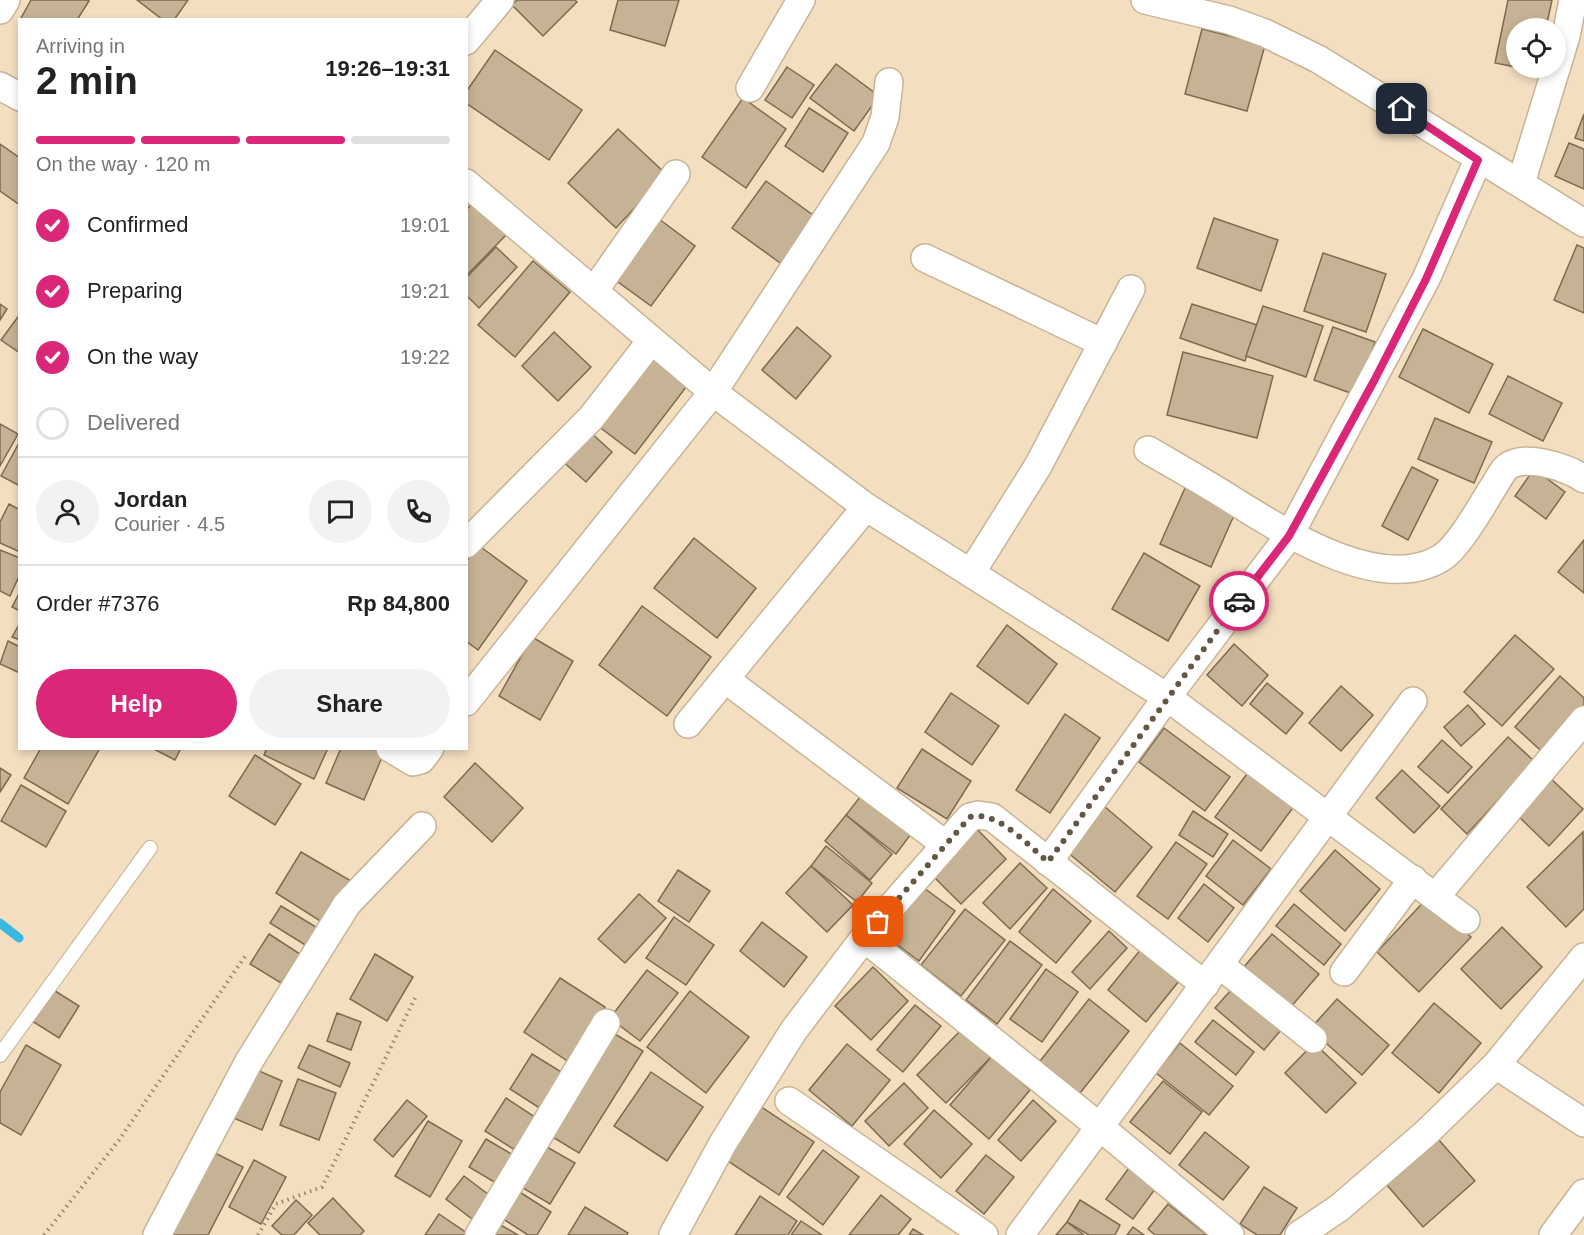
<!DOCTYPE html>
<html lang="en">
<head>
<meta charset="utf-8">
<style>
	:root { --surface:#fff; --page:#f2f2f2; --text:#222; --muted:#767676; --line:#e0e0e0; --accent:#db2777 }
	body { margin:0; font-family:Helvetica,sans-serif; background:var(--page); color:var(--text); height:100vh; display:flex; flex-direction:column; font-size:22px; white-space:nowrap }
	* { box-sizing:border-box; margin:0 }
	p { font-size:20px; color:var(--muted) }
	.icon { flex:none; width:33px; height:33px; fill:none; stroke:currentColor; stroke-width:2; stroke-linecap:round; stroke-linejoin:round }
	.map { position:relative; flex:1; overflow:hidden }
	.details { position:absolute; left:18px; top:18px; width:450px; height:732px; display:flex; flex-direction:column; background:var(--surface); border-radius:0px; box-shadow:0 3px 9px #0003 }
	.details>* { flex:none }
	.fabs { position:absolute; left:1506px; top:18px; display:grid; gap:12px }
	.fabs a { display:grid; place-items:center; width:60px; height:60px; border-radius:50%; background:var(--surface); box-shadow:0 3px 9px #0003; font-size:30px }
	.pin { position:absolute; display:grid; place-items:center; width:51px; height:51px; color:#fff; margin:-26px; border-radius:12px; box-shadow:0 3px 9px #0006 }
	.courier { position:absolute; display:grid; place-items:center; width:60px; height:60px; margin:-30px; border:4px solid #db2777; border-radius:50%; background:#fff; color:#222; box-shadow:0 2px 8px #0007 }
	.summary em { font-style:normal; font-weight:800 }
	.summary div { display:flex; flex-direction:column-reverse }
	.summary { display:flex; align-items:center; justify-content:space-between; height:102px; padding:0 18px }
	h1 { font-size:39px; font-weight:800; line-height:45px }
	.bar { display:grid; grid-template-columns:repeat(4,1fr); gap:9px 6px; align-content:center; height:72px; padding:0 18px }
	.bar i { height:8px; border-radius:4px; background:var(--line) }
	.bar .active { background:var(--accent) }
	.bar p { grid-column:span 4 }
	.line { display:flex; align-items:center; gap:15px; padding:0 18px; border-top:2px solid var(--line) }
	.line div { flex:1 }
	.round { display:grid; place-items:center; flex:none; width:63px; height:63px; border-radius:32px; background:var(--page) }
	ol { padding:0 18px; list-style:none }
	li { display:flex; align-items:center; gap:18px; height:66px }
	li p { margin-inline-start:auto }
	li .icon { padding:6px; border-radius:50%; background:var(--accent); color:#fff; stroke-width:4 }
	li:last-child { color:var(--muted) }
	li i { width:33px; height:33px; border:3px solid var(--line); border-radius:50% }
	.action { display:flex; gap:12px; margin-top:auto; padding:12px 18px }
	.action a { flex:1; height:69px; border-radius:36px; background:var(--accent); color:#fff; font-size:24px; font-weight:800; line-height:69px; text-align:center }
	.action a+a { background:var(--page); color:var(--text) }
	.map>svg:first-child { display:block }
</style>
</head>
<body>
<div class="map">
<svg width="1584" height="1235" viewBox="0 0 1584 1235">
	<rect width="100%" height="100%" fill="#f3dec0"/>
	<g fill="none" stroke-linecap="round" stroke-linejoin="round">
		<!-- stream -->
		<path stroke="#38b8e2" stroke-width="9" d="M0,923L19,938"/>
	</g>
	<!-- building -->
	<g fill="#c6b395" stroke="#7d6b50" stroke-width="1.5">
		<path d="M31,0H87L89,1L77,20H20Z"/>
		<path d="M137,0H188L174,20H163Z"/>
		<path d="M517,0H575L577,2L543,36L512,5Z"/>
		<path d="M618,0H679L665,46L610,30Z"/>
		<path d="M1508,0H1552L1546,28H1516V67L1495,63Z"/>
		<path d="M1202,29L1265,45L1247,111L1185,94Z"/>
		<path d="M495,50L582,110L549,160L466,103V92Z"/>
		<path d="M836,64L879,96L854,131L810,98Z"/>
		<path d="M787,67L814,85L792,118L765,100Z"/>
		<path d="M1518,68H1538L1537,71Z"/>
		<path d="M743,98L786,129L746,188L702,157Z"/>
		<path d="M809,108L848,133L823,172L785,146Z"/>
		<path d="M1584,114V141L1575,138Z"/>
		<path d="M618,129L666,174L616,228L568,183Z"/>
		<path d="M1569,143L1584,149V189L1555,176Z"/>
		<path d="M0,144L20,158V205L0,191Z"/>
		<path d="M766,181L817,218L783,265L732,228Z"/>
		<path d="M473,203L506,235L466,276V210Z"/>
		<path d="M1214,218L1278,240L1261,291L1197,268Z"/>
		<path d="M659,219L695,246L651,306L614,279Z"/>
		<path d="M1577,245L1584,248V313L1554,300Z"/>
		<path d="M496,247L517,267L479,308L466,295V278Z"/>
		<path d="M1323,253L1386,274L1366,332L1304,311Z"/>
		<path d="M533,261L570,292L515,357L478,325Z"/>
		<path d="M0,304L7,309L0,320Z"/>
		<path d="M1192,304L1257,325L1245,361L1180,338Z"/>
		<path d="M1263,306L1323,326L1306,377L1246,356Z"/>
		<path d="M20,314V353L1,340Z"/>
		<path d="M797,327L831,356L796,399L762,370Z"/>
		<path d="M1333,327L1375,342L1356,395L1314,380Z"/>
		<path d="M1423,329L1493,364L1469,413L1399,377Z"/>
		<path d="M554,332L591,367L558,401L522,366Z"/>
		<path d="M648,350L690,382L635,454L593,422Z"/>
		<path d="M1183,352L1273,376L1257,438L1167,415Z"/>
		<path d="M1508,376L1562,403L1543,441L1489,414Z"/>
		<path d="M1435,418L1492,442L1474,483L1418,459Z"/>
		<path d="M0,424L18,434L0,466Z"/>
		<path d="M587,429L612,452L586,482L560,459Z"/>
		<path d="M20,441V486L1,476Z"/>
		<path d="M1412,467L1438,480L1408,540L1382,526Z"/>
		<path d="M1534,469L1565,492L1546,519L1515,496Z"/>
		<path d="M1185,488L1236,511L1211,567L1160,544Z"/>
		<path d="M9,504L20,510V552L0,543V522Z"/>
		<path d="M694,538L756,588L717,638L654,588Z"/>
		<path d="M1584,540V593L1558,572Z"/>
		<path d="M478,545L527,581L478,650L466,641V562Z"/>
		<path d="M0,550L20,558V574L10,596L0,591Z"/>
		<path d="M1144,553L1200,586L1168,641L1112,609Z"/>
		<path d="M20,592V611L12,607Z"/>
		<path d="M642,606L711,657L667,716L599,665Z"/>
		<path d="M20,623V640L12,637Z"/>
		<path d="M1007,625L1057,664L1028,704L977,666Z"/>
		<path d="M1515,635L1554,669L1502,726L1464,692Z"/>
		<path d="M532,637L573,661L540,720L499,696Z"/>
		<path d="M8,641L20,647V673L0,664Z"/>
		<path d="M1234,644L1268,675L1242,706L1207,675Z"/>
		<path d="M1560,676L1584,698V715L1548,757L1515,727Z"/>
		<path d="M1267,683L1303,713L1286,734L1250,704Z"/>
		<path d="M1341,686L1373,715L1341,751L1309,723Z"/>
		<path d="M951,693L999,726L972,765L925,732Z"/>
		<path d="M1468,705L1485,724L1461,746L1444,727Z"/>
		<path d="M1065,714L1100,738L1050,813L1016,790Z"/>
		<path d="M1164,728L1230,777L1205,811L1139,762Z"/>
		<path d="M1508,737L1534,761L1467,834L1441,809Z"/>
		<path d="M1442,740L1472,767L1448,793L1418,767Z"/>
		<path d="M41,748H100L68,804L24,778Z"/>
		<path d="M152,748H181L175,760Z"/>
		<path d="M267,748H328L314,779L264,755Z"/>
		<path d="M341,748L385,750L364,800L326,783Z"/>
		<path d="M922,749L971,781L947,819L897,788Z"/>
		<path d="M255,755L301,784L275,825L229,796Z"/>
		<path d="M475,763L523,808L492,842L444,797Z"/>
		<path d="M0,768L11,775L0,792Z"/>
		<path d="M1402,770L1440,806L1414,833L1376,798Z"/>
		<path d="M1249,771L1295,805L1261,851L1215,817Z"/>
		<path d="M1546,774L1583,809L1549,846L1512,810Z"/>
		<path d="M21,785L66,811L46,847L1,821Z"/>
		<path d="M867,788L917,826L896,854L846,815Z"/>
		<path d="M1104,806L1152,847L1115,892L1066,851Z"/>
		<path d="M1193,811L1228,834L1213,857L1179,835Z"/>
		<path d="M846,815L892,854L870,880L825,841Z"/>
		<path d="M975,827L1006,859L961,904L929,872Z"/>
		<path d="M1583,832L1584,909L1566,927L1527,887Z"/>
		<path d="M1233,840L1271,869L1243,905L1206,876Z"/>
		<path d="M1176,842L1207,864L1168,919L1137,896Z"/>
		<path d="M826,846L872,883L857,902L811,866Z"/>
		<path d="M1335,850L1380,889L1345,931L1300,891Z"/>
		<path d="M301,852L351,881L325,924L276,893Z"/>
		<path d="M1020,863L1047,888L1010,929L983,903Z"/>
		<path d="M811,866L853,905L827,932L786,893Z"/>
		<path d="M678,870L710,891L689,922L658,901Z"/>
		<path d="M1204,884L1234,908L1208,942L1178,918Z"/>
		<path d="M920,885L955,911L919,961L884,935Z"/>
		<path d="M1053,889L1091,921L1056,963L1019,932Z"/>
		<path d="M639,894L666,918L625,963L598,939Z"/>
		<path d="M1429,896L1471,937L1419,992L1377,952Z"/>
		<path d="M1294,904L1341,944L1324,965L1276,926Z"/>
		<path d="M281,906L321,930L310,948L270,923Z"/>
		<path d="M965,909L1005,940L961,996L921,965Z"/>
		<path d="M674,917L714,945L686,985L646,958Z"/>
		<path d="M762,922L807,957L784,987L740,951Z"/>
		<path d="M1502,927L1542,967L1501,1009L1461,969Z"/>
		<path d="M1109,931L1127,948L1090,989L1072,972Z"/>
		<path d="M269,934L300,954L281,983L250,964Z"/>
		<path d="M1272,934L1319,974L1290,1008L1243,968Z"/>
		<path d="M1010,941L1042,965L997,1024L966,1000Z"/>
		<path d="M1141,949L1179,981L1146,1022L1108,990Z"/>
		<path d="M375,954L413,977L387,1021L350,999Z"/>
		<path d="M873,967L908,1001L871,1040L835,1006Z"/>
		<path d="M1046,969L1078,992L1042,1042L1010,1019Z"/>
		<path d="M647,970L678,993L640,1041L610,1018Z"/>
		<path d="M560,978L605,1007L569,1062L524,1032Z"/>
		<path d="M1239,981L1287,1023L1264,1050L1215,1008Z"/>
		<path d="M52,989L79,1006L59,1038L32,1021Z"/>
		<path d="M690,991L749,1037L706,1093L647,1047Z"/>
		<path d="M1089,999L1129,1031L1077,1097L1037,1065Z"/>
		<path d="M1337,999L1389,1045L1362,1075L1310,1029Z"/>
		<path d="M1434,1003L1481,1043L1439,1093L1392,1053Z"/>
		<path d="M915,1005L941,1026L903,1072L877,1050Z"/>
		<path d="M337,1013L361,1022L351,1050L327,1041Z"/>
		<path d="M1213,1020L1254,1052L1236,1075L1195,1042Z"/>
		<path d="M963,1028L992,1056L946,1103L917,1075Z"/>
		<path d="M610,1031L643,1051L579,1153L546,1133Z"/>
		<path d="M1180,1043L1233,1086L1209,1115L1156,1073Z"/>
		<path d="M1314,1043L1356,1083L1326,1113L1285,1073Z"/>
		<path d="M847,1044L890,1080L852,1126L809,1090Z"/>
		<path d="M26,1045L61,1065L21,1135L0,1123V1092Z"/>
		<path d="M309,1045L350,1063L340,1087L298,1068Z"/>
		<path d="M532,1054L563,1073L541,1109L510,1089Z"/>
		<path d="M992,1056L1030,1090L989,1139L950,1105Z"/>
		<path d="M250,1067L282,1081L262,1130L229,1116Z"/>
		<path d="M651,1072L703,1107L667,1161L614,1126Z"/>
		<path d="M298,1079L336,1093L319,1140L280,1125Z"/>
		<path d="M1163,1081L1202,1112L1170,1154L1130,1122Z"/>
		<path d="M904,1083L928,1108L889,1146L865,1121Z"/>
		<path d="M506,1098L538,1119L518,1152L485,1131Z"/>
		<path d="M407,1100L427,1116L393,1157L374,1140Z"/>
		<path d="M1033,1100L1056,1121L1021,1161L998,1140Z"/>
		<path d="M757,1104L814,1142L779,1195L722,1157Z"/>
		<path d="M934,1110L972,1144L941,1178L904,1144Z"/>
		<path d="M428,1121L462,1141L430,1197L395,1176Z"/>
		<path d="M1205,1132L1249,1167L1223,1200L1179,1165Z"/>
		<path d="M486,1139L513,1155L496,1183L469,1167Z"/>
		<path d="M1438,1139L1475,1181L1423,1227L1387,1185Z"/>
		<path d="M547,1147L575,1163L550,1204L523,1188Z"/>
		<path d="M205,1148L243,1167L208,1235H175L163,1229Z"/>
		<path d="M823,1150L859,1177L823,1225L787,1197Z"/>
		<path d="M986,1155L1014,1177L984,1214L956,1191Z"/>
		<path d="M254,1160L286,1177L261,1224L229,1207Z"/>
		<path d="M1134,1161L1161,1181L1133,1219L1106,1199Z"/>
		<path d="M464,1176L493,1198L476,1222L446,1199Z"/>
		<path d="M1264,1187L1297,1208L1280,1235H1257L1240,1224Z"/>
		<path d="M518,1191L551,1212L537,1235H528L500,1217Z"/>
		<path d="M881,1195L911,1219L898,1235H849Z"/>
		<path d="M760,1196L797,1221L788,1235H735Z"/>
		<path d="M333,1198L364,1231L360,1235H320L308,1223Z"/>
		<path d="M296,1200L312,1215L294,1235H282L272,1226Z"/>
		<path d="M1080,1200L1120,1225L1115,1235H1089L1067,1222Z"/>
		<path d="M1168,1204L1207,1235H1155L1148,1229Z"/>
		<path d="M585,1207L628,1233L627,1235H568Z"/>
		<path d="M439,1214L470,1235H425Z"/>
		<path d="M801,1221L822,1235H791Z"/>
		<path d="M1067,1222L1084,1235H1056Z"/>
		<path d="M499,1224L518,1235H493Z"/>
		<path d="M1133,1227L1144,1235H1127Z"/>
		<path d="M913,1229L923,1235H909Z"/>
	</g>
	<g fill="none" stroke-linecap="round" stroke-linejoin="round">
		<defs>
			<path id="lane" d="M0,1055L150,848"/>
			<g id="street">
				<path d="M1145,0L1229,20L1265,33L1318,59L1584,223"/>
				<path d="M0,10L6,0"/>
				<path d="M466,41L500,0"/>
				<path d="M0,86L20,97"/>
				<path d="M750,88L801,0"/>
				<path d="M466,183L713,392L866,507L1167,697L1466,920"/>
				<path d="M1521,183L1566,36L1573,0"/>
				<path d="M925,258L1103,343"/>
				<path d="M594,291L676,174"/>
				<path d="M1148,450C1177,467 1206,483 1234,501C1284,532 1381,595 1441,558C1462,545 1489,492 1504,470C1520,451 1567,467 1584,479"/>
				<path d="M466,544L591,418L651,341"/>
				<path d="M971,573L1038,466L1131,289"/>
				<path d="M725,679L946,845"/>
				<path d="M466,702L713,392L876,143L885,117L889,82"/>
				<path d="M688,724L866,507"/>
				<path d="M390,748L413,762L421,760L430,748"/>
				<path d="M1048,862L1167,697L1289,536L1426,279L1478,160"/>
				<path d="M1436,896L1584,720"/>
				<path d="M864,938L1100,1127L1230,1235"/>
				<path d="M1220,965L1313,1039"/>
				<path d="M1344,972L1413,879"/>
				<path d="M1496,1065L1584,1123"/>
				<path d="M789,1101L984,1235"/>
				<path d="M157,1235L248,1063L347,904L422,826"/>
				<path d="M479,1235L606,1023"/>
				<path d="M673,1235L723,1143L794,1030L864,938L970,817L978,815L992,817L1205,985"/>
				<path d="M1020,1235L1413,701"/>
				<path d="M1299,1235L1339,1208L1426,1133L1496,1065L1584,957"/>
				<path d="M1553,1235L1584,1193"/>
			</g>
		</defs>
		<!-- lane casing -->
		<use href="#lane" stroke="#c7b496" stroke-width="16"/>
		<!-- street casing -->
		<use href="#street" stroke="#c7b496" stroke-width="30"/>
		<!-- path -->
		<g stroke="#968772" stroke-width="4" stroke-dasharray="1.5 4.5" stroke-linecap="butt">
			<path d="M44,1235L119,1140L246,955"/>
			<path d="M258,1235L276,1204L322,1187L417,994"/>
		</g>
		<!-- lane -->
		<use href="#lane" stroke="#fff" stroke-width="14"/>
		<!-- street -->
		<use href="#street" stroke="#fff" stroke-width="27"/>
	</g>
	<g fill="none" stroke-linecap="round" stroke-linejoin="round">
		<!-- done -->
		<path stroke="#635746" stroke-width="6" stroke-dasharray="0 10.8" d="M878,922L970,817C996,809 1029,846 1048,862L1239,601"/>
		<!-- route -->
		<path stroke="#db2777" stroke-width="8" d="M1239,601L1289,536L1375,379L1426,279L1478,160L1402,109"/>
	</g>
</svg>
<div class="fabs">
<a><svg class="icon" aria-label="locate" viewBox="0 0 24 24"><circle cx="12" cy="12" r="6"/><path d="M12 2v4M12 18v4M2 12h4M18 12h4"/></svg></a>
</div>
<div class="pin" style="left:878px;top:922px;background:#ea580c"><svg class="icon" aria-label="bag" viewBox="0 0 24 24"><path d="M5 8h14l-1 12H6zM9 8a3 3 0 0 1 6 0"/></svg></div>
<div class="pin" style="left:1402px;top:109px;background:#1f2937"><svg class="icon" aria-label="home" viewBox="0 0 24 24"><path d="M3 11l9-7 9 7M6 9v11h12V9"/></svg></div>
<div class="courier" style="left:1239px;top:601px"><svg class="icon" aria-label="car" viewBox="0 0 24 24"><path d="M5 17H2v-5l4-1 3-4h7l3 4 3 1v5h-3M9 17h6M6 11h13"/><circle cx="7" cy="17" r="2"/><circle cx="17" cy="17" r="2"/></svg></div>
<section class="details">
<div class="summary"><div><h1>2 min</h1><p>Arriving in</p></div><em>19:26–19:31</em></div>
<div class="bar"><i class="active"></i><i class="active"></i><i class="active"></i><i></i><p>On the way · 120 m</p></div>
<ol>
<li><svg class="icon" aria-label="check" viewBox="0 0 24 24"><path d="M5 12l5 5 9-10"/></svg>Confirmed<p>19:01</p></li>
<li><svg class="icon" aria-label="check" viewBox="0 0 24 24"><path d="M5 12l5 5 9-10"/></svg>Preparing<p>19:21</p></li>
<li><svg class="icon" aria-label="check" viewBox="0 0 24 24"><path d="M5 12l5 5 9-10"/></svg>On the way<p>19:22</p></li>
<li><i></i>Delivered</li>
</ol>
<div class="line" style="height:108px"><a class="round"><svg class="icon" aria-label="person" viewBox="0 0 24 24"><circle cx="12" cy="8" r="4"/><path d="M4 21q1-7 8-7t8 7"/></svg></a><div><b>Jordan</b><p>Courier · 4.5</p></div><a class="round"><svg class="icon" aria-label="chat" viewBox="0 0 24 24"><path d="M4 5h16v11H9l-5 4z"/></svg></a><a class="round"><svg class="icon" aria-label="phone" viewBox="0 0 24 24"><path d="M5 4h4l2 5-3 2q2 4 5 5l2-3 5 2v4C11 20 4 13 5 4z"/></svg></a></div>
<div class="line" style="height:78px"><div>Order #7376</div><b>Rp 84,800</b></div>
<div class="action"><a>Help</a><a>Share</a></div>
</section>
</div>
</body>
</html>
